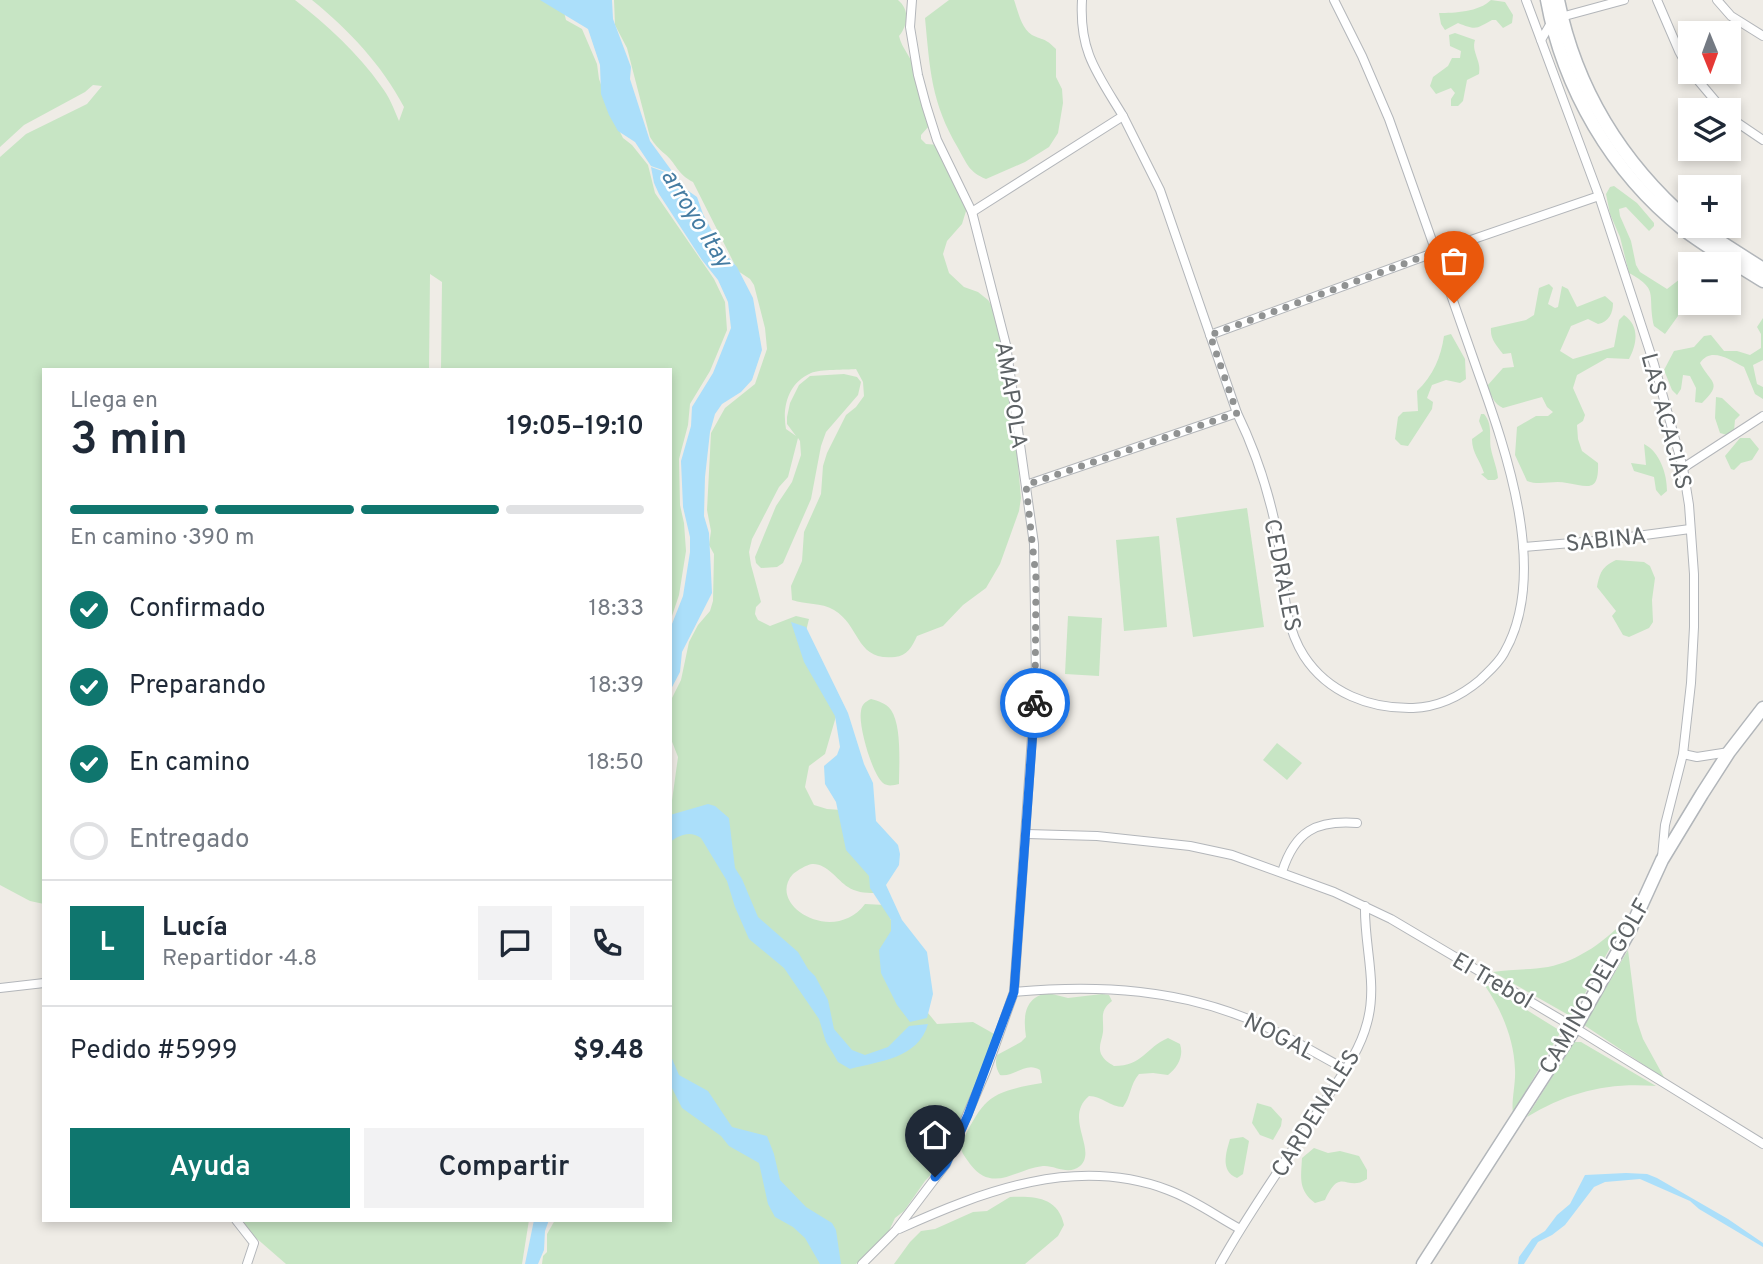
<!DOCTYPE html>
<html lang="es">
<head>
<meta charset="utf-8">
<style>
	:root { --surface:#fff; --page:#f2f2f3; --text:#1f2937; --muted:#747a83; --line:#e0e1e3; --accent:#0f766e }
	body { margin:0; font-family:Overpass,sans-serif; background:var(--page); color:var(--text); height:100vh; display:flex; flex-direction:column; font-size:26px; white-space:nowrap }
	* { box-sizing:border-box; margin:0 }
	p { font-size:23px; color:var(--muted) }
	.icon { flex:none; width:38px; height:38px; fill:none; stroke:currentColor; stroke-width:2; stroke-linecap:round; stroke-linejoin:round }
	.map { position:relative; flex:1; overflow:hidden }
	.drawer { position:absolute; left:42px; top:368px; width:630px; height:854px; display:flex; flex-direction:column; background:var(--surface); border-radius:0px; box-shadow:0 4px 10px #0003 }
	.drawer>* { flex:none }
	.needle { width:46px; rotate:179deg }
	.buttons { position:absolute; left:1678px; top:21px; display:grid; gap:14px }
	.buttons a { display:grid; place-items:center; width:63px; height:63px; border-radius:0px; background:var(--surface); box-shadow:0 4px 10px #0003; font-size:35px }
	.pin { position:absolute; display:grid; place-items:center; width:60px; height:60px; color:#fff; margin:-72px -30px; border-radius:50% 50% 50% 0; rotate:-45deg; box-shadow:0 0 7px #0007 }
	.pin .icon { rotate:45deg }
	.courier { position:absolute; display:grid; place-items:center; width:70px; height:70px; margin:-35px; border:5px solid #1a73e8; border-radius:50%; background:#fff; color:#222; box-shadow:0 2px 9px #0007 }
	.summary em { font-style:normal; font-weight:600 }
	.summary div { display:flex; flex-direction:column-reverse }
	.summary { display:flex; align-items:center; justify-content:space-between; height:119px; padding:0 28px }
	h1 { font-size:46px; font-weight:600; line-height:52px }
	.bar { display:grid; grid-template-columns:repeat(4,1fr); gap:10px 7px; align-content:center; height:84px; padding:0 28px }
	.bar i { height:9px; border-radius:5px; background:var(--line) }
	.bar .on { background:var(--accent) }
	.bar p { grid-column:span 4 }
	.line { display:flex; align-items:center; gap:18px; padding:0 28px; border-top:2px solid var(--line) }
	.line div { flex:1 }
	.round { display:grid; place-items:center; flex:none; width:74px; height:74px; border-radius:0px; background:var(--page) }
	ol { padding:0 28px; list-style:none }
	li { display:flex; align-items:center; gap:21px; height:77px }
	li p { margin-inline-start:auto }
	li .icon { padding:7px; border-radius:50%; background:var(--accent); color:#fff; stroke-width:4 }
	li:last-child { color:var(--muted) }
	li i { width:38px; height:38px; border:4px solid var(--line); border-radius:50% }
	.primary-button { display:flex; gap:14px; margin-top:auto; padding:14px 28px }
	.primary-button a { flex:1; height:80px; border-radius:0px; background:var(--accent); color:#fff; font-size:28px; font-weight:600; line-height:80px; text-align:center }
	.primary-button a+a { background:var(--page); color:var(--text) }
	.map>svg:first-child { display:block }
</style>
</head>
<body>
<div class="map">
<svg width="1763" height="1264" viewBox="0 0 1763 1264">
	<rect width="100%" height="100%" fill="#efece6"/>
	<!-- green -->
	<g fill="#c7e5c4">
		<path d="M0,0H295C327,25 358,53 381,86C389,96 394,109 399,121L404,107C381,64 350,31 312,0H561L566,20L582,29L597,64L599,79L614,120L623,138L632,145L648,165L655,193L714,279L725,302L727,330L710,371L690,404L688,425L679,459L680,505L684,523L686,551L679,595L670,622V369H441L442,282L430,274L429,369H44V904L30,901L0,885V157L26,134L87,104L102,86L93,85L85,92L24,125L0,147Z"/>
		<path d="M614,0H898C910,10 908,25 899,36C902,49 912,58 916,71C923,88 925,108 929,126L921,135V139L926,144L939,145L970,198L962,224L947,241L943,254L949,273L964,287L978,292L988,300L1000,318L1010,395L1019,405L1021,418L1015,431L1021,498L1019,511L1000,564L986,588L963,605L943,626L917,636C912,647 907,656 895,657C855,661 861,626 834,610C821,602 806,605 792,600L791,586L802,561L804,532L821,494L823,466L827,453L846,415L856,407L864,396L863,382L856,369C845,370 821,369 811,373C788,383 782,407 786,429L796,436L787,424V417L790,403L799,385L810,376L844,374L857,377L861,382L858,395L826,432L821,446L811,499L783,563L777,567L761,568L756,563L755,557L776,506L792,482L801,455L800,441L798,438L788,477L779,487L752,539L749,552L751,565L761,602L756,607L755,614L758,620L770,626L796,616L809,619L805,635L837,713L825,754L809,766L805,787L814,805L827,809L841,810L879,889L874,893C865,893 855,892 848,887C837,880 827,863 812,864C806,865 798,870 793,874C765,905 834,946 865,904L885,905L928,1013L937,1024L973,1022L996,1035L989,1062L982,1066V1072L940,1165L925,1181L904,1211L895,1218L888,1233L856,1264H542L543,1256L547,1252V1234L555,1220H670V815L678,757L671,739L670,702L681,680L689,642L698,625L710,611L713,601L714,554L709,545L711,531L707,510L711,433L725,408L755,384L767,349L765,328L754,285L750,279L738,271L693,182C677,174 676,163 665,154C658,148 655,145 650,137L627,48L615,25Z"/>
		<path d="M949,0H1014C1018,11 1021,28 1032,35C1044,41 1044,37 1056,49V77L1062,89L1063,103L1058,133L1049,147L1025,162L986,179C969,172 967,164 958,148C931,102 930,70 925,18Z"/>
		<path d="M1491,0L1505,2L1513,15L1512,23L1503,28L1496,20H1492C1477,28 1477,31 1458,23L1445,30L1441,24L1439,13C1454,13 1479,12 1491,0Z"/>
		<path d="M1455,33L1475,40C1471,52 1482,61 1479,74L1467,80L1463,101L1458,106H1451V99L1455,93L1451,88L1436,94L1430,86L1433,77L1448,66L1452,58H1460L1461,51L1450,46L1449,35Z"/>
		<path d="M1614,186L1637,203L1654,223V226L1649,231L1626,207L1619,209L1620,216L1631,241L1636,265L1640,272L1667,289L1684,276L1690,297L1678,305V316L1665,334L1654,326C1647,294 1660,290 1629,273L1620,237L1610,214L1606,194L1610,187Z"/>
		<path d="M1549,284L1553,288L1548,304L1555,308L1558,307L1562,286L1568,289L1577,307L1605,296L1613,303C1613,313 1609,322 1598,324L1588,319L1571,326L1560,351L1573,359L1614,347L1619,320L1624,315C1640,326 1637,344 1629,359L1607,358L1577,375L1573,388L1585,415L1583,421L1577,425L1578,439L1582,451L1598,463C1599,492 1589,487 1567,483C1553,480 1540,486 1527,481L1515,455L1517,427L1536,416H1548L1553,412L1547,407L1542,397L1503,408C1494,404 1491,395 1487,386L1503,368L1514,367L1511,353L1503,354C1496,345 1490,339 1491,328L1526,320L1534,315L1539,288Z"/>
		<path d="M1763,318V360L1753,365L1757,384L1763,387V399L1755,394L1744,367C1730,360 1711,346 1700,363C1710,383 1724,382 1702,403L1695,402L1696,388L1690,376L1683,375L1681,389L1677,395L1672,390L1664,370L1674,351L1694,347L1704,336L1711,335L1724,351H1737L1750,355L1761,348V334L1757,327Z"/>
		<path d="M1451,334L1465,359L1466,379L1460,383L1446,380L1432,385L1427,398L1433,402L1432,409L1408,446L1401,445L1395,439L1398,417L1403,412L1418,411L1417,391C1433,376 1441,357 1444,336Z"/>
		<path d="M1716,397L1722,398L1740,415L1735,420L1734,431L1727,435L1720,433L1715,418Z"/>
		<path d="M1481,414H1484C1493,424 1489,437 1491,449C1493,459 1497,467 1498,478L1495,480H1488L1481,474L1484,473C1480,460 1472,453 1472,439L1483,431L1479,421Z"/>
		<path d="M1740,438H1750L1759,449L1752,460L1741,463L1734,470L1731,469L1725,456Z"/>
		<path d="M1644,444C1660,452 1667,474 1667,491L1661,496L1656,490L1654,477L1634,471L1631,463L1646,465Z"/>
		<path d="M1247,508L1264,627L1193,637L1176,518Z"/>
		<path d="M1159,536L1167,627L1124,631L1116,540Z"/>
		<path d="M1616,560L1644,562L1650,566L1655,578L1652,600L1653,622L1649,628L1629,637L1623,635L1612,616L1616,611L1597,587C1600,572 1602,567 1616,560Z"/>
		<path d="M1068,616L1102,618L1099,676L1065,674Z"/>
		<path d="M871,699C878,701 886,703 891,710C902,726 899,765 899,784C894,785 888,787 883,783C872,774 858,725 861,711C862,704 865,702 871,699Z"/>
		<path d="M1277,743L1302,763L1287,780L1263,760Z"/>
		<path d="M1627,917L1572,1017L1493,972C1510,969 1530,970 1548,967C1578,961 1608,940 1627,917Z"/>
		<path d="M1628,950L1637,1021L1643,1039L1665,1079L1584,1025Z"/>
		<path d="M1485,986H1488L1559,1030L1560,1033L1513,1113C1511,1101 1516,1083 1515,1069C1514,1040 1502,1010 1485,986Z"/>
		<path d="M1048,993L1068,998L1102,994L1109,995L1112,1001C1099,1011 1104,1018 1103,1032C1102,1040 1098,1046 1101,1054C1104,1060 1109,1063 1114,1066C1143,1066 1145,1048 1168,1038L1180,1044C1184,1056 1178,1067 1168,1075L1153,1073L1139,1074C1130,1084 1131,1097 1123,1107C1110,1107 1102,1096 1089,1096C1063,1118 1098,1150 1080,1166C1068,1176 1055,1165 1043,1166C1015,1169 993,1194 970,1164C966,1158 962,1154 960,1146C984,1097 989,1092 1042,1083L1040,1070C1026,1061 1015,1077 1000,1075C996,1068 995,1064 997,1055L1021,1042L1026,1037C1023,1017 1024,997 1048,993Z"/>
		<path d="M1574,1042H1581L1656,1086C1608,1082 1568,1092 1527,1117Z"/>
		<path d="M1257,1103L1271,1107L1282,1119L1281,1126L1273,1140L1260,1135L1252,1123Z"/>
		<path d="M1243,1137L1249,1141L1243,1174L1237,1178C1220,1171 1226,1153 1230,1139Z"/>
		<path d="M1314,1148L1328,1153L1340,1151L1359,1156L1367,1170V1179C1346,1193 1341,1165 1325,1200L1315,1203C1298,1190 1301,1178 1302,1158Z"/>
		<path d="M1010,1197C1035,1196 1058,1197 1064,1225L1058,1236L1025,1264H894L910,1242L921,1231L935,1229L973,1212L987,1211Z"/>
		<path d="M242,1220H529L522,1264H286L255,1237Z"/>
	</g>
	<!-- water -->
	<g fill="#abdffa">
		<path d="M540,0H612L613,19L631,67L630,79L650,141L674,174L651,166L635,142L618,131L609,115L601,94L600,65L588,29Z"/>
		<path d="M651,167L676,176L687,190L697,197L703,214L722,250L737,267L753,298L762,350L752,380L741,392L722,404L715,414L710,432L705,477L704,516L709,533L712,593L682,652L680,672L670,691V629L683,596L690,552V537L683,507L681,461L691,426L692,407L713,373L731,328L728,302L718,280L702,260L659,194L654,183Z"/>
		<path d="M791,622L806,627L848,713L864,764L873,783L876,821L898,845L900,854L899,865L886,885L902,920L927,952L933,994L927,1018L910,1022L897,1005L881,973L879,950L891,931V920L870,888L869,876L846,850L836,802L825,784L824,766L837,755L840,747L835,716L804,662Z"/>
		<path d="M708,804L715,806L729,818L735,868L742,879L758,917L798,952L808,969L815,976L828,1000L834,1029L852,1050L865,1055L888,1047L909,1026L928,1024C918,1059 879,1061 850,1069L838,1062L834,1055L826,1042L819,1019L784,968L749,939L735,907L727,881L701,838C690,830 679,835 670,842V815Z"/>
		<path d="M670,1054L679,1075L708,1091L732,1127L767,1136L774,1154L780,1180L806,1207L832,1223L836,1230L841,1264H820L805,1238L793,1227L775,1217L768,1204L759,1163L729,1146L721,1136L682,1108L670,1084Z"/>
		<path d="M1626,1173L1647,1174L1657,1178L1728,1219L1763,1243V1247L1699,1209L1690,1201L1640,1179L1605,1182L1594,1187L1565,1225L1552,1235L1538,1242L1524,1264H1518L1519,1257L1532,1239L1545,1231L1557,1215L1570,1204L1585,1175Z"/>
		<path d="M534,1220H549L545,1231L544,1250L538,1264H525Z"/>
	</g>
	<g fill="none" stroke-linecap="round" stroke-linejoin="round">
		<defs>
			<g id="street">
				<path d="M1526,0L1599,196L1654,364L1683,468L1689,505L1694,574V627L1691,683L1683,754L1665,825L1662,857"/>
				<path d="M1657,0L1679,51L1690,71"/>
				<path d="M1717,0L1731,16L1763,36"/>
				<path d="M1541,40L1551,23L1561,17L1624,0"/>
				<path d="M1691,72L1723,110"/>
				<path d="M1123,116L1160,190L1237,413C1255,450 1269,493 1277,533C1285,575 1280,618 1304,656C1328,693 1370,709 1413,708C1438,707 1461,696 1480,680C1489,671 1498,664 1504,653C1550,574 1506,450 1478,372C1464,332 1450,292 1436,252L1599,196"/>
				<path d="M1729,117L1763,140"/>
				<path d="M972,212L1123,116C1097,73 1079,52 1082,0"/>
				<path d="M1210,335L1436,252L1389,119L1362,56L1334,0"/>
				<path d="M1683,468L1763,416"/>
				<path d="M1026,485L1237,413"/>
				<path d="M1523,547L1607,540L1690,529"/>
				<path d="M1683,754L1697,757L1729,752"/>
				<path d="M1027,834L1097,836L1190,846L1232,855L1334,892L1391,919L1575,1028L1763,1144"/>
				<path d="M1282,872C1295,831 1316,820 1357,823"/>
				<path d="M0,988L44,983"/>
				<path d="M1014,992C1099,984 1182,989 1260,1024C1289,1037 1317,1054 1345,1069"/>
				<path d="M236,1220L254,1243L247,1264"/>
				<path d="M899,1229C983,1191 1076,1155 1168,1190C1193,1199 1216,1216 1240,1229"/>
				<path d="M862,1264L896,1230L946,1164L986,1071L1014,992L1036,680L1034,544L1006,345L972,212L937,140L926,105L918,75L910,27L912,0"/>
				<path d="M1220,1264C1250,1210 1287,1159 1321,1107C1338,1080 1359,1054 1367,1023C1378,984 1364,946 1365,906"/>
			</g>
			<g id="secondary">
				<path d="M1547,0C1563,88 1612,173 1683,229C1708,248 1736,264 1763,281"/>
				<path d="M1558,0C1576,89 1622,163 1690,222"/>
				<path d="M1696,226L1763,269"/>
				<path d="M1423,1264L1575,1028L1630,930L1662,860L1702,794L1729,752L1763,708"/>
			</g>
		</defs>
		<!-- street casing -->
		<use href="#street" stroke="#b3b6ba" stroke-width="10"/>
		<!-- secondary casing -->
		<use href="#secondary" stroke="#b2b6ba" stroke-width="15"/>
		<!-- street -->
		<use href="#street" stroke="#fff" stroke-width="8"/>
		<!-- secondary -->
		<use href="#secondary" stroke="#fff" stroke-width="12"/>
	</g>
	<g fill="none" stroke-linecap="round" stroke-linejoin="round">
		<!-- done -->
		<path stroke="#909292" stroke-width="7" stroke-dasharray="0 12.6" d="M1035,703L1036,578L1026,485L1237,413L1210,335L1436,252L1454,303"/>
		<!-- route -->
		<path stroke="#1a73e8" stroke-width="9" d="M935,1177L946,1164L968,1115L1014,992L1035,703"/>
	</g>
	<g text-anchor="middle" stroke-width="5" stroke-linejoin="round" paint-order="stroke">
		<!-- street labels -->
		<g font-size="23" fill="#5d6265" stroke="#fff">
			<text transform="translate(1012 395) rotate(81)" y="8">AMAPOLA</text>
			<text transform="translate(1667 421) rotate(75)" y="8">LAS ACACIAS</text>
			<text transform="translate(1606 539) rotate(-6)" y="8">SABINA</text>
			<text transform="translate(1283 575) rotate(79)" y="8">CEDRALES</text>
			<text transform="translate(1493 980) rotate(30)" y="8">El Trebol</text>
			<text transform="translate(1594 986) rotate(-60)" y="8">CAMINO DEL GOLF</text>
			<text transform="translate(1280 1036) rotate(27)" y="8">NOGAL</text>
			<text transform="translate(1315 1113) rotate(-58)" y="8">CARDENALES</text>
		</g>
		<!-- water labels -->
		<g font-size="24" font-style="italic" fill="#457ca2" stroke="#fff">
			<text transform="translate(697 218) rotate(58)" y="8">arroyo Itay</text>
		</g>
	</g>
</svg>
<div class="buttons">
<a><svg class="needle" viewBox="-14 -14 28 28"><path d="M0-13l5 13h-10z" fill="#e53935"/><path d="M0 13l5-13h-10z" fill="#747a83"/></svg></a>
<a><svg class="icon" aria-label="layers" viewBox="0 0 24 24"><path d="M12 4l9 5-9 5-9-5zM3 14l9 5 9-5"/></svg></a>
<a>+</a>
<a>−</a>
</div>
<div class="pin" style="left:1454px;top:303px;background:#ea580c"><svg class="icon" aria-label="bag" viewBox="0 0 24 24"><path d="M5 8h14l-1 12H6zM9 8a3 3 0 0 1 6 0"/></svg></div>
<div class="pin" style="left:935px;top:1177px;background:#1f2937"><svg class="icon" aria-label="home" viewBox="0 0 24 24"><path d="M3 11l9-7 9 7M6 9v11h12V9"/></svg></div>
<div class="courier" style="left:1035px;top:703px"><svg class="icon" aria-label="bike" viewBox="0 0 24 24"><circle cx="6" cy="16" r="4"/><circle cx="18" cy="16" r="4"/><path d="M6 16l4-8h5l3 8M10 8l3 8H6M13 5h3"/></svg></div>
<section class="drawer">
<div class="summary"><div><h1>3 min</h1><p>Llega en</p></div><em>19:05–19:10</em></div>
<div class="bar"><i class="on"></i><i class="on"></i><i class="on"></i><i></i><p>En camino · 390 m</p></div>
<ol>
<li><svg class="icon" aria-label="check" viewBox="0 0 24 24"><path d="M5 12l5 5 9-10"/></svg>Confirmado<p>18:33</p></li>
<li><svg class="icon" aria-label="check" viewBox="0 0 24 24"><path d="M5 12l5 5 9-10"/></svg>Preparando<p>18:39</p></li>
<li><svg class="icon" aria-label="check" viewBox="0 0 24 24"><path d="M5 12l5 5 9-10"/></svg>En camino<p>18:50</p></li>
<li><i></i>Entregado</li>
</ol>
<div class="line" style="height:126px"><b class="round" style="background:var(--accent);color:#fff">L</b><div><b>Lucía</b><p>Repartidor · 4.8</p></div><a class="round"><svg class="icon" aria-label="chat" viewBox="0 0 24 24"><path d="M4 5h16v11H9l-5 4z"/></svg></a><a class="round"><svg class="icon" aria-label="phone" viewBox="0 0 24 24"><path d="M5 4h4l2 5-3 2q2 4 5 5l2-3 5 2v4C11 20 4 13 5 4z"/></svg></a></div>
<div class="line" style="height:91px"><div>Pedido #5999</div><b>$9.48</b></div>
<div class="primary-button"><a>Ayuda</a><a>Compartir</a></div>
</section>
</div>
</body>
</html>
